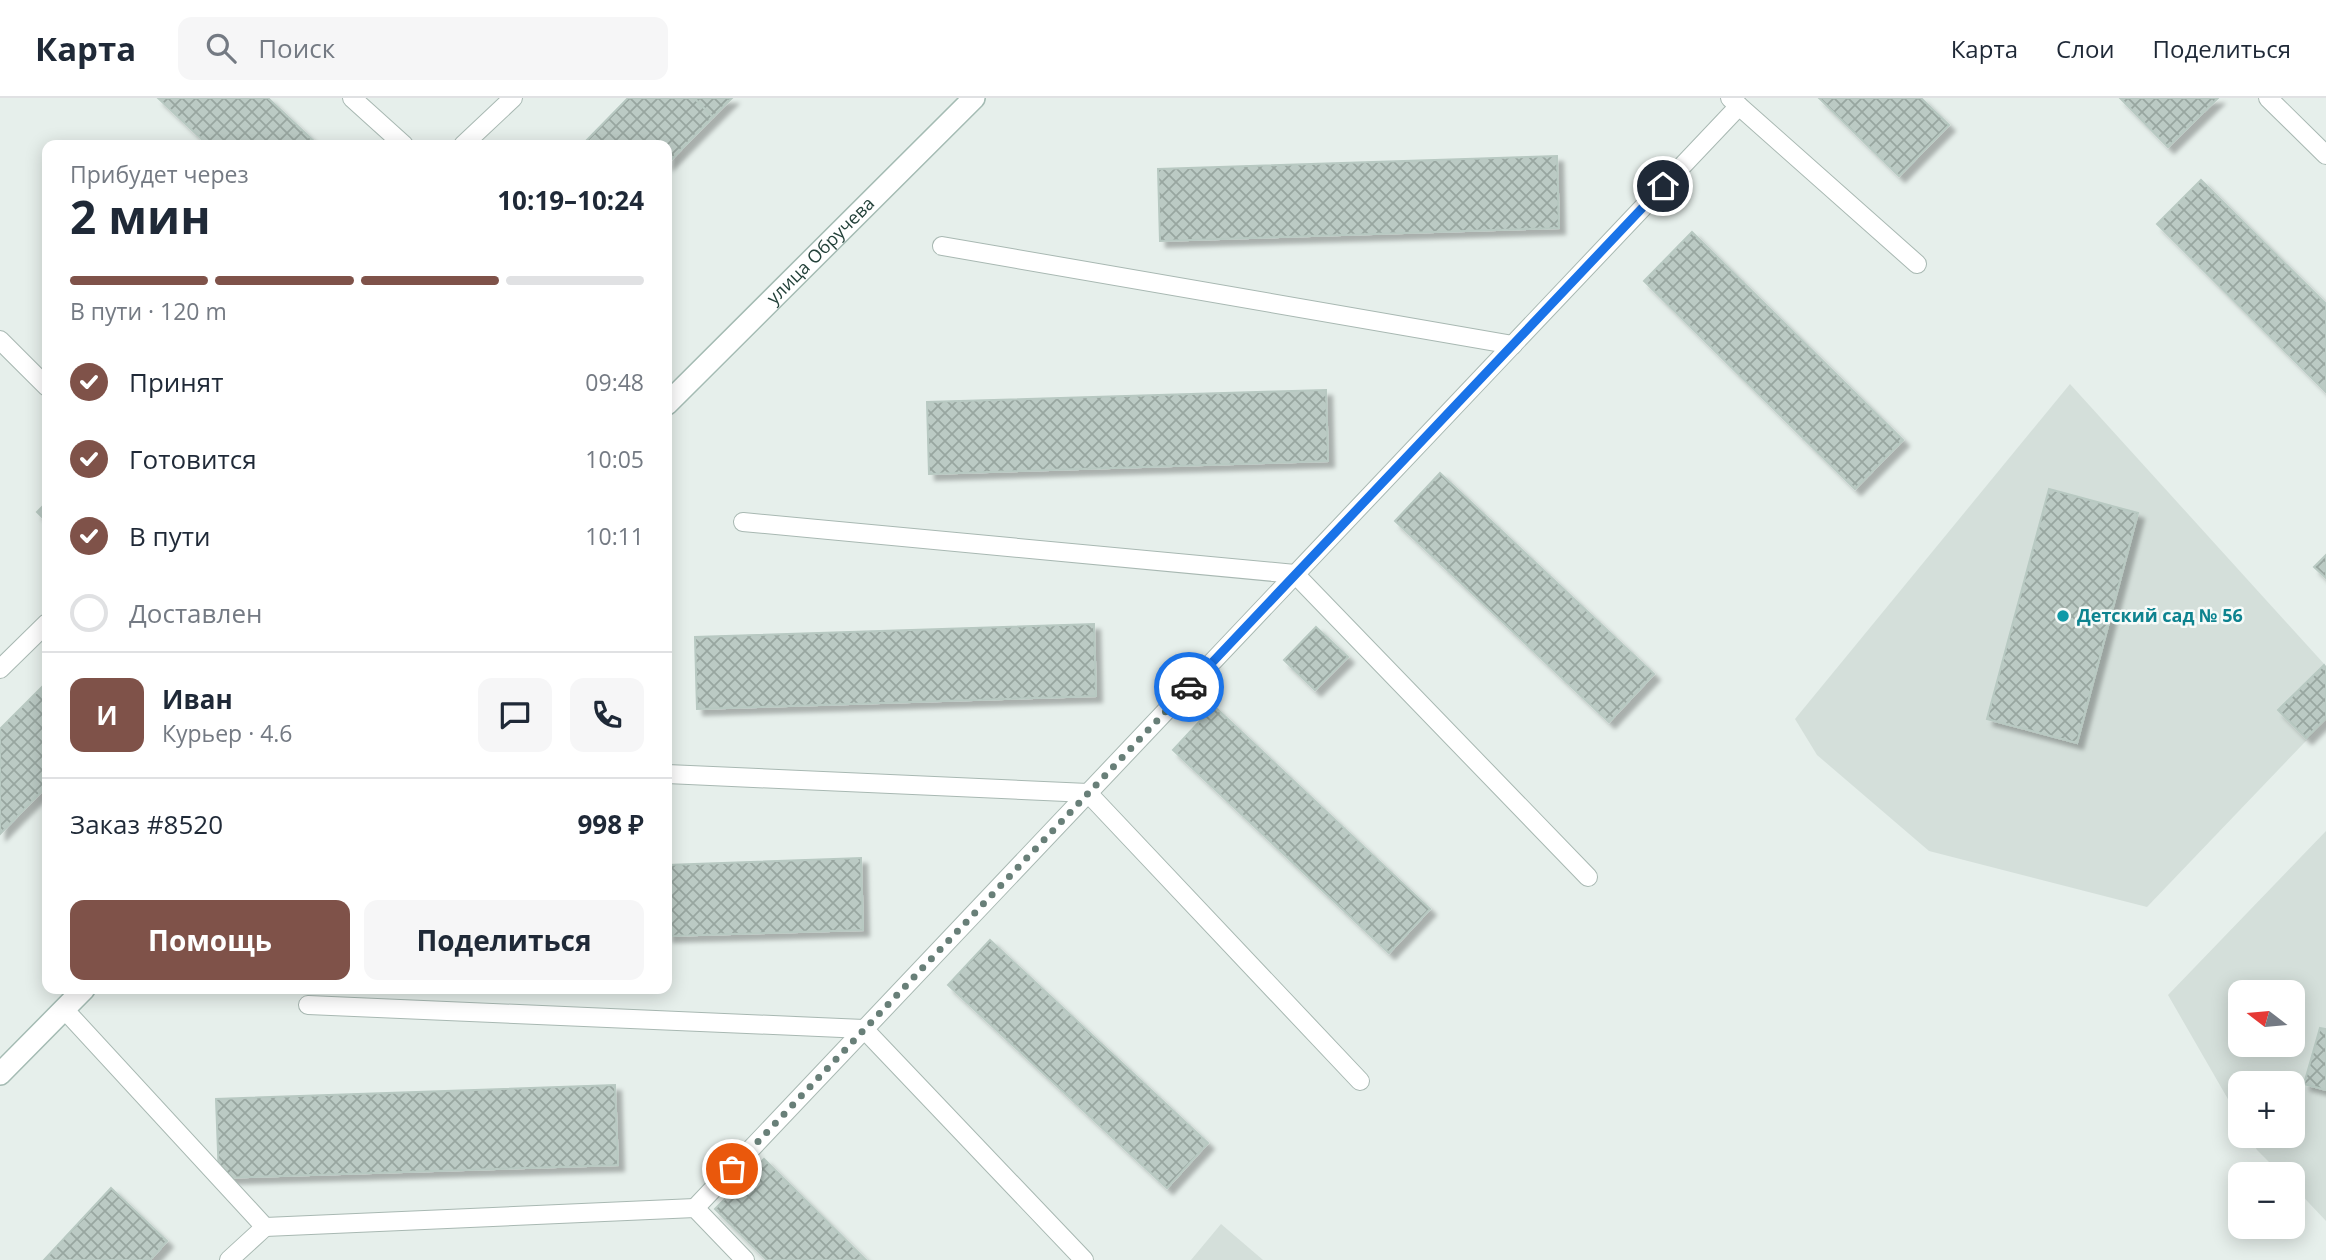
<!DOCTYPE html>
<html lang="ru">
<head>
<meta charset="utf-8">
<style>
	:root { --surface:#fff; --page:#f6f6f7; --text:#1f2937; --muted:#747a83; --line:#e0e1e3; --accent:#7f5249 }
	body { margin:0; font-family:"Open Sans",sans-serif; background:var(--page); color:var(--text); height:100vh; display:flex; flex-direction:column; font-size:26px; white-space:nowrap }
	* { box-sizing:border-box; margin:0 }
	p { font-size:23px; color:var(--muted) }
	.icon { flex:none; width:38px; height:38px; fill:none; stroke:currentColor; stroke-width:2; stroke-linecap:round; stroke-linejoin:round }
	.map { position:relative; flex:1; overflow:hidden }
	.side { position:absolute; left:42px; top:42px; width:630px; height:854px; display:flex; flex-direction:column; background:var(--surface); border-radius:14px; box-shadow:0 4px 18px #0003 }
	.side>* { flex:none }
	.needle { width:46px; rotate:286deg }
	.tools { position:absolute; left:2228px; top:882px; display:grid; gap:14px }
	.tools a { display:grid; place-items:center; width:77px; height:77px; border-radius:14px; background:var(--surface); box-shadow:0 4px 18px #0003; font-size:35px }
	.pin { position:absolute; display:grid; place-items:center; width:60px; height:60px; color:#fff; margin:-30px; border:4px solid #fff; border-radius:50%; box-shadow:0 2px 7px #0007 }
	.courier { position:absolute; display:grid; place-items:center; width:70px; height:70px; margin:-35px; border:5px solid #1a73e8; border-radius:50%; background:#fff; color:#222; box-shadow:0 2px 9px #0007 }
	.headline em { font-style:normal; font-weight:700 }
	.headline div { display:flex; flex-direction:column-reverse }
	.headline { display:flex; align-items:center; justify-content:space-between; height:119px; padding:0 28px }
	h1 { font-size:46px; font-weight:700; line-height:52px }
	.bar { display:grid; grid-template-columns:repeat(4,1fr); gap:10px 7px; align-content:center; height:84px; padding:0 28px }
	.bar i { height:9px; border-radius:5px; background:var(--line) }
	.bar .on { background:var(--accent) }
	.bar p { grid-column:span 4 }
	.line { display:flex; align-items:center; gap:18px; padding:0 28px; border-top:2px solid var(--line) }
	.line div { flex:1 }
	.round { display:grid; place-items:center; flex:none; width:74px; height:74px; border-radius:14px; background:var(--page) }
	ol { padding:0 28px; list-style:none }
	li { display:flex; align-items:center; gap:21px; height:77px }
	li p { margin-inline-start:auto }
	li .icon { padding:7px; border-radius:50%; background:var(--accent); color:#fff; stroke-width:4 }
	li:last-child { color:var(--muted) }
	li i { width:38px; height:38px; border:4px solid var(--line); border-radius:50% }
	.cta { display:flex; gap:14px; margin-top:auto; padding:14px 28px }
	.cta a { flex:1; height:80px; border-radius:14px; background:var(--accent); color:#fff; font-size:28px; font-weight:700; line-height:80px; text-align:center }
	.cta a+a { background:var(--page); color:var(--text) }
	header { display:flex; align-items:center; gap:42px; box-sizing:border-box; height:98px; padding:0 35px; background:var(--surface); border-bottom:2px solid var(--line) }
	header strong { font-size:33px }
	nav { display:flex; gap:38px; margin-inline-start:auto; font-size:24px }
	.search { width:490px; height:63px; background:var(--page); display:flex; align-items:center; gap:18px; box-sizing:border-box; padding:0 24px; border-radius:14px; color:var(--muted); font-size:26px }
	.map>svg:first-child { display:block }
</style>
</head>
<body>
<header>
<strong>Карта</strong>
<div class="search"><svg class="icon" aria-label="search" viewBox="0 0 24 24"><circle cx="10" cy="10" r="6"/><path d="M15 15l6 6"/></svg>Поиск</div>
<nav><a>Карта</a><a>Слои</a><a>Поделиться</a></nav>
</header>
<div class="map">
<svg width="2326" height="1162" viewBox="0 0 2326 1162">
	<defs>
		<pattern id="building-cross-hatch" width="8" height="8" patternUnits="userSpaceOnUse" patternTransform="scale(1.75)"><rect width="8" height="8" fill="#bbcac4"/><path d="M0 0l8 8M0 8l8-8" fill="none" stroke="#98a6a0"/></pattern>
		<filter id="shadow"><feDropShadow dx="6" dy="6" stdDeviation="2" flood-color="#0004"/></filter>
	</defs>
	<rect width="100%" height="100%" fill="#e6efeb"/>
	<!-- built -->
	<g fill="#d4dfda" fill-rule="evenodd">
		<path d="M2070,286L2326,568V622L2147,809L1929,753L1817,657L1795,621Z"/>
		<path d="M2326,733V1123L2293,1088L2292,1076H2281L2257,1052L2249,1038H2292V985H2240V1022L2168,897ZM2240,894H2292V947H2240Z"/>
		<path d="M1221,1126L1263,1162H1191Z"/>
	</g>
	<!-- building -->
	<g fill="url(#building-cross-hatch)" stroke="#b8c9c2" stroke-width="2" filter="url(#shadow)">
		<path d="M158,0H268L318,47H208Z"/>
		<path d="M628,0H694L713,19L667,66V47H582Z"/>
		<path d="M694,0H732L713,19Z"/>
		<path d="M1819,0H1921L1949,27L1899,78Z"/>
		<path d="M2120,0H2218L2168,49Z"/>
		<path d="M1557,58L1559,130L1160,143L1158,71Z"/>
		<path d="M2201,82L2326,206V294L2157,126Z"/>
		<path d="M1692,134L1903,342L1855,391L1644,183Z"/>
		<path d="M1326,292L1328,363L929,376L927,304Z"/>
		<path d="M1440,375L1654,576L1609,624L1395,423Z"/>
		<path d="M2049,391L2138,415L2077,645L1987,621Z"/>
		<path d="M47,404V424L37,414Z"/>
		<path d="M2326,457V480L2314,469Z"/>
		<path d="M1094,526L1096,598L697,611L695,539Z"/>
		<path d="M1316,529L1348,559L1315,592L1284,562Z"/>
		<path d="M2324,567L2326,570V620L2306,640L2278,612Z"/>
		<path d="M47,584V688L0,736V631Z"/>
		<path d="M1214,608L1430,811L1389,855L1173,652Z"/>
		<path d="M861,760L863,832L667,838V767Z"/>
		<path d="M990,842L1208,1045L1167,1090L948,887Z"/>
		<path d="M2320,930L2326,931V992L2304,986Z"/>
		<path d="M615,987L618,1067L219,1080L216,1001Z"/>
		<path d="M764,1061L866,1162H767L715,1111Z"/>
		<path d="M111,1090L167,1143L150,1162H44Z"/>
	</g>
	<g fill="none" stroke-linecap="round" stroke-linejoin="round">
		<defs>
			<g id="service">
				<path d="M352,0L404,47"/>
				<path d="M2268,0L2326,57"/>
				<path d="M1739,8L1917,166"/>
				<path d="M463,47L513,0"/>
				<path d="M942,148L1513,247"/>
				<path d="M0,242L47,289"/>
				<path d="M743,424L1295,476L1588,779"/>
				<path d="M0,571L47,525"/>
				<path d="M667,676L1088,695L1360,983"/>
				<path d="M308,907L864,931L1084,1162"/>
				<path d="M64,911L265,1129L229,1162"/>
				<path d="M695,1110L1739,8L1730,0"/>
				<path d="M265,1129L695,1110L745,1162"/>
			</g>
			<g id="secondary">
				<path id="s1" d="M667,306L974,0"/>
				<path d="M0,976L84,891"/>
			</g>
		</defs>
		<!-- service casing -->
		<use href="#service" stroke="#a8b8b2" stroke-width="20"/>
		<!-- secondary casing -->
		<use href="#secondary" stroke="#a4bbb3" stroke-width="24"/>
		<!-- service -->
		<use href="#service" stroke="#fff" stroke-width="18"/>
		<!-- secondary -->
		<use href="#secondary" stroke="#fff" stroke-width="21"/>
	</g>
	<g fill="none" stroke-linecap="round" stroke-linejoin="round">
		<!-- done -->
		<path stroke="#687f78" stroke-width="7" stroke-dasharray="0 12.6" d="M732,1071L1189,589"/>
		<!-- route -->
		<path stroke="#1a73e8" stroke-width="9" d="M1189,589L1663,88"/>
	</g>
	<!-- markers -->
	<circle fill="#0f9aa8" stroke="#f7fbf9" stroke-width="2.5" cx="2063" cy="518" r="7"/>
	<g text-anchor="middle" stroke-width="5" stroke-linejoin="round" paint-order="stroke">
		<!-- street labels -->
		<g font-size="18" fill="#24423a" stroke="#f7fbf9">
			<text dy="6" stroke="none"><textPath href="#s1" startOffset="217">улица Обручева</textPath></text>
		</g>
		<!-- culture labels -->
		<g font-size="18" font-weight="bold" fill="#0d838f" stroke="#f7fbf9" text-anchor="start">
			<text x="2077" y="524">Детский сад № 56</text>
		</g>
	</g>
</svg>
<div class="tools">
<a><svg class="needle" viewBox="-14 -14 28 28"><path d="M0-13l5 13h-10z" fill="#e53935"/><path d="M0 13l5-13h-10z" fill="#747a83"/></svg></a>
<a>+</a>
<a>−</a>
</div>
<div class="pin" style="left:732px;top:1071px;background:#ea580c"><svg class="icon" aria-label="bag" viewBox="0 0 24 24"><path d="M5 8h14l-1 12H6zM9 8a3 3 0 0 1 6 0"/></svg></div>
<div class="pin" style="left:1663px;top:88px;background:#1f2937"><svg class="icon" aria-label="home" viewBox="0 0 24 24"><path d="M3 11l9-7 9 7M6 9v11h12V9"/></svg></div>
<div class="courier" style="left:1189px;top:589px"><svg class="icon" aria-label="car" viewBox="0 0 24 24"><path d="M5 17H2v-5l4-1 3-4h7l3 4 3 1v5h-3M9 17h6M6 11h13"/><circle cx="7" cy="17" r="2"/><circle cx="17" cy="17" r="2"/></svg></div>
<section class="side">
<div class="headline"><div><h1>2 мин</h1><p>Прибудет через</p></div><em>10:19–10:24</em></div>
<div class="bar"><i class="on"></i><i class="on"></i><i class="on"></i><i></i><p>В пути · 120 m</p></div>
<ol>
<li><svg class="icon" aria-label="check" viewBox="0 0 24 24"><path d="M5 12l5 5 9-10"/></svg>Принят<p>09:48</p></li>
<li><svg class="icon" aria-label="check" viewBox="0 0 24 24"><path d="M5 12l5 5 9-10"/></svg>Готовится<p>10:05</p></li>
<li><svg class="icon" aria-label="check" viewBox="0 0 24 24"><path d="M5 12l5 5 9-10"/></svg>В пути<p>10:11</p></li>
<li><i></i>Доставлен</li>
</ol>
<div class="line" style="height:126px"><b class="round" style="background:var(--accent);color:#fff">И</b><div><b>Иван</b><p>Курьер · 4.6</p></div><a class="round"><svg class="icon" aria-label="chat" viewBox="0 0 24 24"><path d="M4 5h16v11H9l-5 4z"/></svg></a><a class="round"><svg class="icon" aria-label="phone" viewBox="0 0 24 24"><path d="M5 4h4l2 5-3 2q2 4 5 5l2-3 5 2v4C11 20 4 13 5 4z"/></svg></a></div>
<div class="line" style="height:91px"><div>Заказ #8520</div><b>998 ₽</b></div>
<div class="cta"><a>Помощь</a><a>Поделиться</a></div>
</section>
</div>
</body>
</html>
